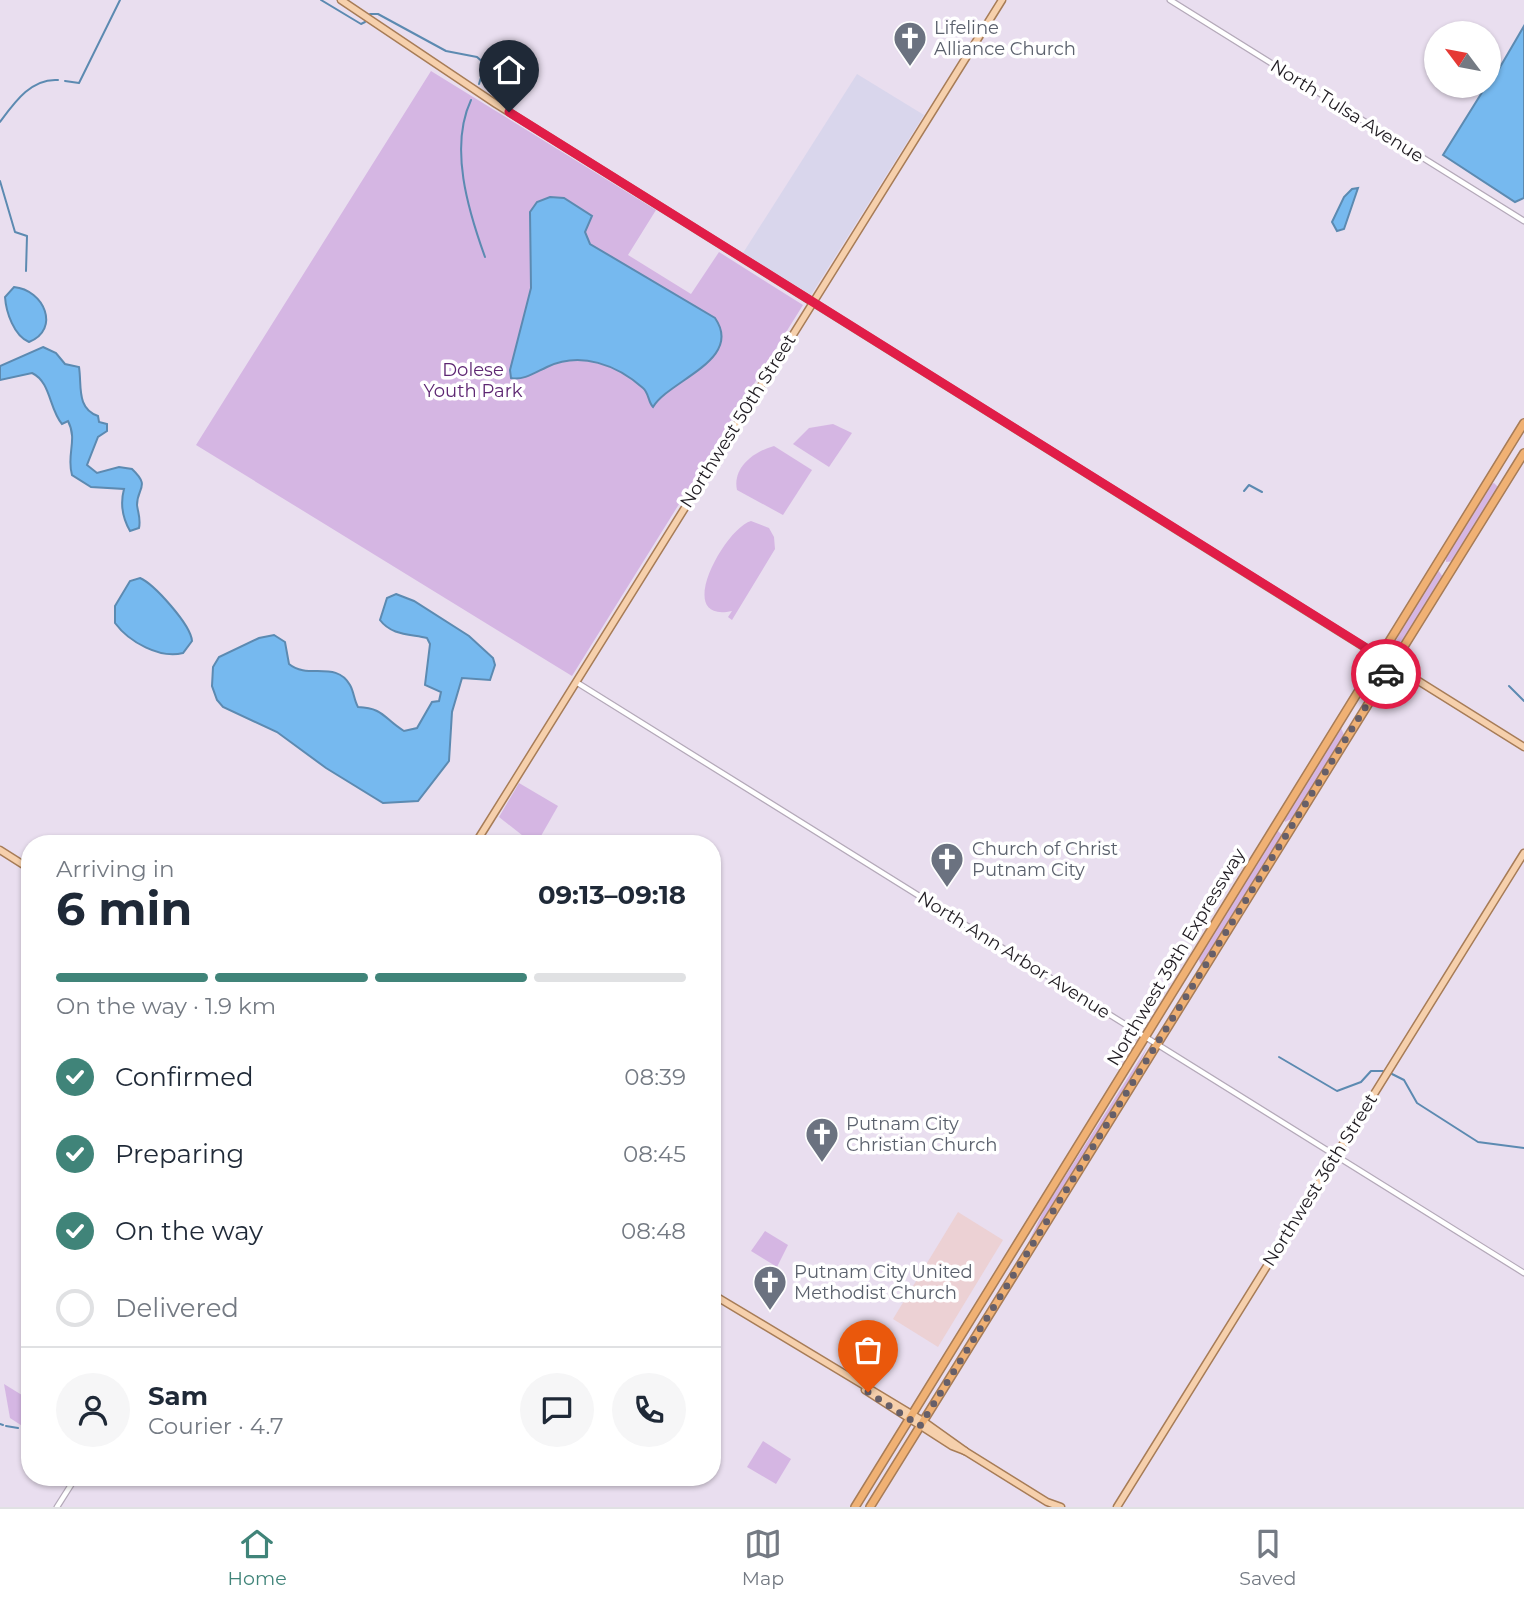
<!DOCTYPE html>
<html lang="en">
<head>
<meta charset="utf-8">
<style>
	:root { --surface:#fff; --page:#f6f6f7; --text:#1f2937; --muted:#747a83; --line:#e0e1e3; --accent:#408479 }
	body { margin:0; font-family:Montserrat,sans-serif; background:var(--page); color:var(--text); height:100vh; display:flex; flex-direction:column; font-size:26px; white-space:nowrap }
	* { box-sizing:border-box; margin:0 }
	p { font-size:23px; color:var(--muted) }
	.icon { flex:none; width:38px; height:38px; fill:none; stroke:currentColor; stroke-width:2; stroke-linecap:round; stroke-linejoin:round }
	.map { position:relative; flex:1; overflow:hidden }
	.details { position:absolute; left:21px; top:835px; width:700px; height:651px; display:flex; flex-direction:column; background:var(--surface); border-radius:28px; box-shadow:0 2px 5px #0004 }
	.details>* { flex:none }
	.needle { width:46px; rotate:302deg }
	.tools { position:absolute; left:1424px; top:21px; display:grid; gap:14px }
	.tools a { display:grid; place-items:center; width:77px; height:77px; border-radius:50%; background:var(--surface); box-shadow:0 2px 5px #0004; font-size:35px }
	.pin { position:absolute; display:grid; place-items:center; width:60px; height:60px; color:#fff; margin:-72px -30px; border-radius:50% 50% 50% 0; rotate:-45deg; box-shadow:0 0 7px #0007 }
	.pin .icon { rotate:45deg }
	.courier { position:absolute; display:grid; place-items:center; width:70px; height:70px; margin:-35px; border:5px solid #e11d48; border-radius:50%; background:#fff; color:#222; box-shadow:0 2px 9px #0007 }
	.head em { font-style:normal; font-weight:700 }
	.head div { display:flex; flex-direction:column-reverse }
	.head { display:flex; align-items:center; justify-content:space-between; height:119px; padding:0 35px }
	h1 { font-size:46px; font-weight:700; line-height:52px }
	.bar { display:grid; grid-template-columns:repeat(4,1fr); gap:10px 7px; align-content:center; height:84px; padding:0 35px }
	.bar i { height:9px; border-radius:5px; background:var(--line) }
	.bar .active { background:var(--accent) }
	.bar p { grid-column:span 4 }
	.line { display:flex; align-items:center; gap:18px; padding:0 35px; border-top:2px solid var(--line) }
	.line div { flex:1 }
	.round { display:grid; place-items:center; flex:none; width:74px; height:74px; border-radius:37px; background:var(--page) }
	ol { padding:0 35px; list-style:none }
	li { display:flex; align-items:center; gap:21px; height:77px }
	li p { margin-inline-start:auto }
	li .icon { padding:7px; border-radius:50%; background:var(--accent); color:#fff; stroke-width:4 }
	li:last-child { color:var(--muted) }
	li i { width:38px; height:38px; border:4px solid var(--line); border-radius:50% }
	.dock { display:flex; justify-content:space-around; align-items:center; height:98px; border-top:2px solid var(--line); background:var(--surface); font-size:19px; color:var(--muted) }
	.dock a { display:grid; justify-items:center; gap:4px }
	.dock .active { color:var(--accent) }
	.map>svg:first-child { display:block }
</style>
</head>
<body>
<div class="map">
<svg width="1524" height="1507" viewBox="0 0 1524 1507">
	<rect width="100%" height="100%" fill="#e9deef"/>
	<!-- commercial -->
	<path fill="#d9d6ec" d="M857,74L924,115L811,295L743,253Z"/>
	<!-- education -->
	<path fill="#ecd1d4" d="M958,1212L1003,1240L938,1347L893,1319Z"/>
	<!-- green -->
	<g fill="#d5b6e3">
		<path d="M431,71L656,210L628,255L691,294L719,252L803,305L572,676L196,445Z"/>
		<path d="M833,424L852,433L829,467L793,444L809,428Z"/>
		<path d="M774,446L812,470L783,515L737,490C732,467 755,451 774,446Z"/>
		<path d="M1494,483L1498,487L1497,491L1454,561L1446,562V555L1489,485Z"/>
		<path d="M751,521L769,528L774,537L775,549L732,620L728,617L732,611C672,624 725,528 751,521Z"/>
		<path d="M1438,570L1443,577L1398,648L1391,652L1410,611Z"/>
		<path d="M1341,728L1344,735L1293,818L1285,822L1284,819L1336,731Z"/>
		<path d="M519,783L558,806L537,843H532L499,817Z"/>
		<path d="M1277,830L1281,834L1280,839L1201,965L1198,958L1223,913Z"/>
		<path d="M1148,1046L1130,1082L1029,1241L1045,1208Z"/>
		<path d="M765,1231L788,1245L777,1267L751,1251Z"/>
		<path d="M4,1384L30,1400V1431L10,1418Z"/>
		<path d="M763,1441L791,1459L776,1484L747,1467Z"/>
	</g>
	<!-- water -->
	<g fill="#76b9ef" stroke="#5c8ab1" stroke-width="2">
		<path d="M1524,26V198L1515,202L1443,155L1486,86H1489Z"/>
		<path d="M1358,188L1344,229L1337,231L1332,222L1344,197L1352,189Z"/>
		<path d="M550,197L564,198L592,216L585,232L590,244L715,318C744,360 669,380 653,407C648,402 649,393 643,388C617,365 581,351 547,367C536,372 523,381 511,378L510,370L531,288L530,212L537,202Z"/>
		<path d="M14,287C44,290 61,329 29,342C14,336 6,312 5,297Z"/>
		<path d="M43,347L56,353L65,364L79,367C82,386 76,408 98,416L99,422L107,424V431L98,437L87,465L97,473L119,467L132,469C151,487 137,487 137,505C138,513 141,519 139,528L130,531C122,517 120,504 124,489L91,487L72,475C66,455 78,440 68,421L62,424C49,409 51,382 32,373L0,380V366Z"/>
		<path d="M140,578C154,584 191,625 192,641L183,653C160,659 129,642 115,623V606L130,581Z"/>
		<path d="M396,594L414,601L469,636L493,658L495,665L490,680L462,678L452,712L449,761L418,801L383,803L326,768L277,732L223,707L217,700L212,686L213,667L219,657L259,638L274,635L285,642L289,664C308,680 336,660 350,685C354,692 354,700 358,707C384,708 384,719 404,731L417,728L432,702L439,701L441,692L425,685L430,644L427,638C409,634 391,635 380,620L387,598Z"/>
	</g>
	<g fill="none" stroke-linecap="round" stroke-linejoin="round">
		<!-- stream -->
		<g stroke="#5c8ab1" stroke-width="2">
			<path d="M321,0L361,24L365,22"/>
			<path d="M370,14H378L446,51L477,57L485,64L479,84"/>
			<path d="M65,81L79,83L120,0"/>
			<path d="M471,100C449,147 468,210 485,257"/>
			<path d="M0,122C14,103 31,78 58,80"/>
			<path d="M0,181L15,232L27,236L26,271"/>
			<path d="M1244,491L1249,485L1262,492"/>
			<path d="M1509,686L1524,701"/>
			<path d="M1279,1057L1337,1091L1361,1082L1371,1071H1383"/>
			<path d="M1392,1074L1404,1080L1417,1103L1478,1142L1524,1148"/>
			<path d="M0,1424L3,1425"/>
			<path d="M6,1426L18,1428"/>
		</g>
		<defs>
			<g id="minor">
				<path d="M1170,0L1524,221"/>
				<path d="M576,682L1524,1273"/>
				<path d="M57,1507L76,1477"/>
			</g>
			<g id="major">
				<path d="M341,0L496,104L1524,747"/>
				<path d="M475,844L1002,0"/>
				<path d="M0,850L30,869"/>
				<path d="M712,1294L923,1421L965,1451"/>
				<path d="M865,1390L952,1446L965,1451L1047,1502L1061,1507"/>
				<path d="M1117,1507L1524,853"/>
			</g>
			<g id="highway">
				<path d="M855,1507L1524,423"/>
				<path d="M870,1507L1524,453"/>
			</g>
		</defs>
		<!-- minor casing -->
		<use href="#minor" stroke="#b4a9b9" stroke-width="7"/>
		<!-- major casing -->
		<use href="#major" stroke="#a77c57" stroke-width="9"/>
		<!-- highway casing -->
		<use href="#highway" stroke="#a77c57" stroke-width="10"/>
		<!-- minor -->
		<use href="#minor" stroke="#fff" stroke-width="4.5"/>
		<!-- major -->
		<use href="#major" stroke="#f6d0ac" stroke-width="6"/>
		<!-- highway -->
		<use href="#highway" stroke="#f0b174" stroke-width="7"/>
	</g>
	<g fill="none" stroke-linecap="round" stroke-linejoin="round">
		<!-- done -->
		<path stroke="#665f69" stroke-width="7" stroke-dasharray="0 12.6" d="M868,1392L920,1426L1386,674"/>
		<!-- route -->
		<path stroke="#e11d48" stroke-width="9" d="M509,112L1392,664L1386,674"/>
	</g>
	<!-- icons -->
	<defs>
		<symbol id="church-pin" viewBox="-11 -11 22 30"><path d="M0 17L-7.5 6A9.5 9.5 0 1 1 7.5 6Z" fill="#6b7280" stroke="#fff"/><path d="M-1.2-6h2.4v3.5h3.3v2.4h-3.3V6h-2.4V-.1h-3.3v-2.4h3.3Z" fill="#fff"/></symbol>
	</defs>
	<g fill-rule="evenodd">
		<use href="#church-pin" x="891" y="19" width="38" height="52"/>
		<use href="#church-pin" x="928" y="840" width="38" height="52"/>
		<use href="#church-pin" x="803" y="1115" width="38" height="52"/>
		<use href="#church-pin" x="751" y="1263" width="38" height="52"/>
	</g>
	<g text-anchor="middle" stroke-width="7" stroke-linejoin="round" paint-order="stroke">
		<!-- worship labels -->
		<g font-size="18" fill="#5b616d" stroke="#fff" text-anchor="start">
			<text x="934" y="34">Lifeline<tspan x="934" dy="21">Alliance Church</tspan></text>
			<text x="972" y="855">Church of Christ<tspan x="972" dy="21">Putnam City</tspan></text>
			<text x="846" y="1130">Putnam City<tspan x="846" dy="21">Christian Church</tspan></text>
			<text x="794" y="1278">Putnam City United<tspan x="794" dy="21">Methodist Church</tspan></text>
		</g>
		<!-- street labels -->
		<g font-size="18" fill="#1f1b21" stroke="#fff">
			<text transform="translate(1347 111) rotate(32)" y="6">North Tulsa Avenue</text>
			<text transform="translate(738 421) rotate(-58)" y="6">Northwest 50th Street</text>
			<text transform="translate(1014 955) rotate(32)" y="6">North Ann Arbor Avenue</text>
			<text transform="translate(1176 957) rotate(-59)" y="6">Northwest 39th Expressway</text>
			<text transform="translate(1320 1180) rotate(-58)" y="6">Northwest 36th Street</text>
		</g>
		<!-- park labels -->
		<g font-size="18" fill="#5d2672" stroke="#fff">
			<text x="473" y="376">Dolese<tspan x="473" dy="21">Youth Park</tspan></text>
		</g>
	</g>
</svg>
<div class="tools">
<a><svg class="needle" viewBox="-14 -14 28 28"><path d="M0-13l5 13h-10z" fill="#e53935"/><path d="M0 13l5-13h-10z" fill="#747a83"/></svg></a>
</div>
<div class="pin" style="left:868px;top:1392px;background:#ea580c"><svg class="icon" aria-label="bag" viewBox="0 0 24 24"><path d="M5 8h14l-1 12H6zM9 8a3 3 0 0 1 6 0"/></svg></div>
<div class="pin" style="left:509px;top:112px;background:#1f2937"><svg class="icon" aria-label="home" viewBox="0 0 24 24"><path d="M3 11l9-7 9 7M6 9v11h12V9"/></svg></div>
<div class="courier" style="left:1386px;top:674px"><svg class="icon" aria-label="car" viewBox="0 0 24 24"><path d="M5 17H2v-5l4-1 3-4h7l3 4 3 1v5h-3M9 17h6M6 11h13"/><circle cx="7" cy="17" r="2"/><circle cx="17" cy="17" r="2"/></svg></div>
<section class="details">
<div class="head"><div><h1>6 min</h1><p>Arriving in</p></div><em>09:13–09:18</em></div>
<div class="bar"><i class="active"></i><i class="active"></i><i class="active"></i><i></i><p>On the way · 1.9 km</p></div>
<ol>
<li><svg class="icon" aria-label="check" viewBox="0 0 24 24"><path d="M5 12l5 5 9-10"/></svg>Confirmed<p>08:39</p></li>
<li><svg class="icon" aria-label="check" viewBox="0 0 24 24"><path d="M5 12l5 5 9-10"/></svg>Preparing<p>08:45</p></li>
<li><svg class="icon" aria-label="check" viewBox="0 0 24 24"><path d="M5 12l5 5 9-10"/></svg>On the way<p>08:48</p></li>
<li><i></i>Delivered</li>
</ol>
<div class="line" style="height:126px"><a class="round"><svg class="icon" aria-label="person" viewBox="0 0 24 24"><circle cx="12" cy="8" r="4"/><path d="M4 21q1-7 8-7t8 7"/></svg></a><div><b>Sam</b><p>Courier · 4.7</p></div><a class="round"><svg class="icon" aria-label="chat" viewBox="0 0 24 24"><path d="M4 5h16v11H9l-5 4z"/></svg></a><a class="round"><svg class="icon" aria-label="phone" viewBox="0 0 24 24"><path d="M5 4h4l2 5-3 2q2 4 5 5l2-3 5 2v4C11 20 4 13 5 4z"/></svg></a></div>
</section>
</div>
<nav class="dock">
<a class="active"><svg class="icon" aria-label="home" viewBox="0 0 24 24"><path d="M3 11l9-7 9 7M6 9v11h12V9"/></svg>Home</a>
<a><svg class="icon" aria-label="map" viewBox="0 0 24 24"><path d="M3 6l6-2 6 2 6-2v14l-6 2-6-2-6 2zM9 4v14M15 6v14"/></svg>Map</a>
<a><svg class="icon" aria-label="saved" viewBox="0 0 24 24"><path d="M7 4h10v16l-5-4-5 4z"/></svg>Saved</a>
</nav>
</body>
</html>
